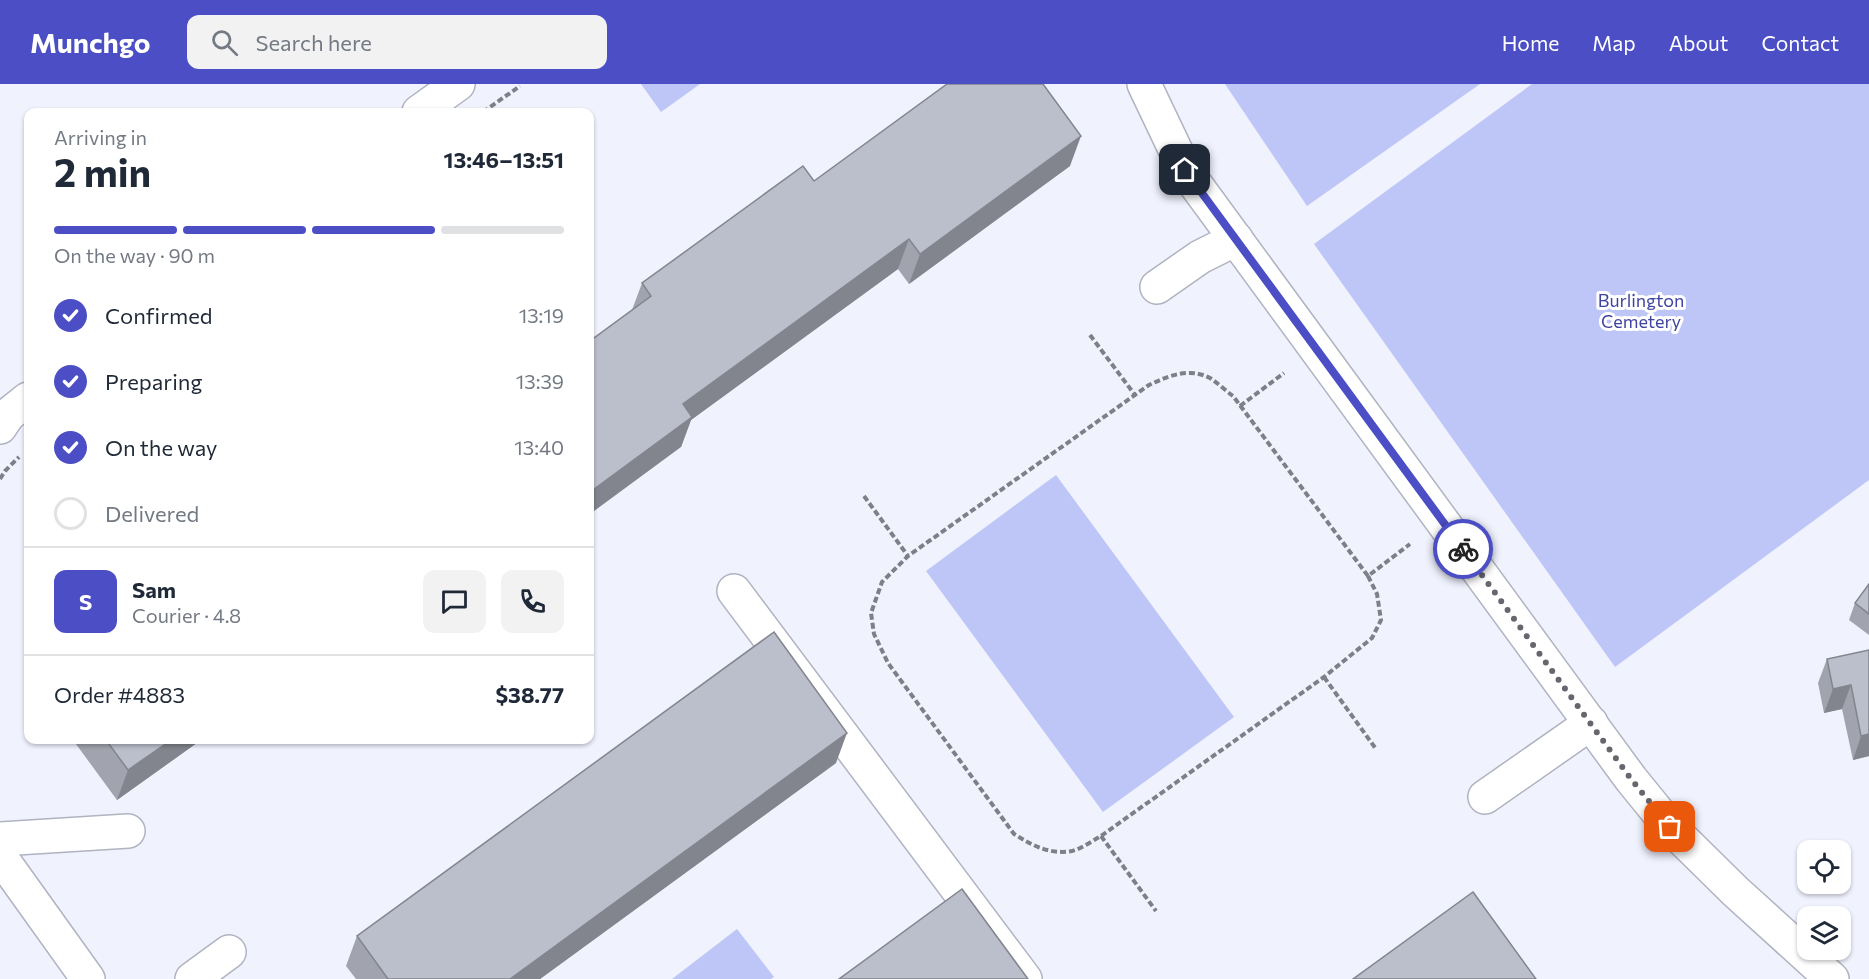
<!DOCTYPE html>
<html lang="en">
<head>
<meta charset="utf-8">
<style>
	:root { --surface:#fff; --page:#f2f2f3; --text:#1f2937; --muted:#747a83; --line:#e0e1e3; --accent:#4b4ec4 }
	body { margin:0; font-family:Commissioner,sans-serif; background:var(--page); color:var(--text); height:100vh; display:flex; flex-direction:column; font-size:22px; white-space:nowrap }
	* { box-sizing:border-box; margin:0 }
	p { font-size:20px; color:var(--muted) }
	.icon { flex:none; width:33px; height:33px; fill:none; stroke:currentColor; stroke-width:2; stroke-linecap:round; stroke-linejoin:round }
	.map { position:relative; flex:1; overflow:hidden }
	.details { position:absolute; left:24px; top:24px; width:570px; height:636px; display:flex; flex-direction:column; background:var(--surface); border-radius:12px; box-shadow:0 2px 4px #0004 }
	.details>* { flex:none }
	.controls { position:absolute; left:1797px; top:756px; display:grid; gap:12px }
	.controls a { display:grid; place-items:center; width:54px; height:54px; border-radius:12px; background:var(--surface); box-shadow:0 2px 4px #0004; font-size:30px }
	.pin { position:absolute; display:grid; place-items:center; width:51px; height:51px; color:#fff; margin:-26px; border-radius:12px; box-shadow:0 3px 9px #0006 }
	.courier { position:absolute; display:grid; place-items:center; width:60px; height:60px; margin:-30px; border:4px solid #4b4ec4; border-radius:50%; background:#fff; color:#222; box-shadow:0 2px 8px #0007 }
	.summary em { font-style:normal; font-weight:700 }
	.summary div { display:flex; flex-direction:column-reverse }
	.summary { display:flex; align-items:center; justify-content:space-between; height:102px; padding:0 30px }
	h1 { font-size:39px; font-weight:700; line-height:45px }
	.bar { display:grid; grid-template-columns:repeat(4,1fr); gap:9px 6px; align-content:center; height:72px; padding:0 30px }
	.bar i { height:8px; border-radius:4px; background:var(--line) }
	.bar .selected { background:var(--accent) }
	.bar p { grid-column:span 4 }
	.line { display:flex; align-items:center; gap:15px; padding:0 30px; border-top:2px solid var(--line) }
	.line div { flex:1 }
	.round { display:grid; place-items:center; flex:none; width:63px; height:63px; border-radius:12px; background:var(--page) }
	ol { padding:0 30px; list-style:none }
	li { display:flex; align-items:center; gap:18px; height:66px }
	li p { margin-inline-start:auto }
	li .icon { padding:6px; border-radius:50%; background:var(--accent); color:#fff; stroke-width:4 }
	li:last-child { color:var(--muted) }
	li i { width:33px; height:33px; border:3px solid var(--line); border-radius:50% }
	header { display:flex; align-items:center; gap:36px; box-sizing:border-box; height:84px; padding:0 30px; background:var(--accent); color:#fff }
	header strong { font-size:28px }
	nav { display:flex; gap:33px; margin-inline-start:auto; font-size:21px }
	.search { width:420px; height:54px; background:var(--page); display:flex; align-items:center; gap:15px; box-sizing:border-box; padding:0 21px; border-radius:12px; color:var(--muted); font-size:22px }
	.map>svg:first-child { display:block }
</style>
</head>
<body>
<header>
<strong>Munchgo</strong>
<div class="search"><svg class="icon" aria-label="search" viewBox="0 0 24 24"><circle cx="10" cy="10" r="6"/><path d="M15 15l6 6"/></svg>Search here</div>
<nav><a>Home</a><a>Map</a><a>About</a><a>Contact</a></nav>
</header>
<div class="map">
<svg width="1869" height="895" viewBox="0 0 1869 895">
	<rect width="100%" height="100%" fill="#f0f2fe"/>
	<!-- green -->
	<g fill="#bdc6f7">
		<path d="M641,0H700L661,28Z"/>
		<path d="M1225,0H1480L1307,122Z"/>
		<path d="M1532,0H1869V396L1615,583L1314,160Z"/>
		<path d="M1056,391L1234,633L1103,728L926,487Z"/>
		<path d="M737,845L774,893L771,895H672Z"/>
	</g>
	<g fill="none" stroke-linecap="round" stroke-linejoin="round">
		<defs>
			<g id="minor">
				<path d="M1144,0L1185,86L1631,695L1670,743L1735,807L1832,895"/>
				<path d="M419,28L458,0"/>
				<path d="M1157,203L1200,173L1236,155"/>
				<path d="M0,343L8,331L28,315"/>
				<path d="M734,507L1025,895"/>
				<path d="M1485,713L1591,639"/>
				<path d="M0,755L128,747"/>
				<path d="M0,772L88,895"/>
				<path d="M192,895L229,868"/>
			</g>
		</defs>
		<!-- minor casing -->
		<use href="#minor" stroke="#b0b3c0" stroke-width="36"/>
		<!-- path -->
		<g stroke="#7e7f87" stroke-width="4" stroke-dasharray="6 3" stroke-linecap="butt">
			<path d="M483,28L520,2"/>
			<path d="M1090,251L1135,311"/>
			<path d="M1240,322L1284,289"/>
			<path d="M0,395L5,387L19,373"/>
			<path d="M864,412L908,472"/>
			<path d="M1368,492L1377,510L1381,536L1372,554L1324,593L1101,752C1092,757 1081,765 1072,767C1049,771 1032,761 1014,750L888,579L874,550L871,529L882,498L908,472L1149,301C1168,292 1189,283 1210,294C1218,299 1226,307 1233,312L1368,492L1410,460"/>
			<path d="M1324,593L1376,665"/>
			<path d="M1101,752L1156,827"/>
		</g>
		<!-- minor -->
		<use href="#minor" stroke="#fff" stroke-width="33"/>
	</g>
	<!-- wall -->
	<g fill="#a1a3af">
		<path d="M1070,82L909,200L898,185L691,336L681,363L632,226L642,199L814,97Z"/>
		<path d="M1869,500V551L1849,536L1855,519Z"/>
		<path d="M1869,566V672L1853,676L1842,625L1824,629L1818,599L1827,575Z"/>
		<path d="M73,656H201L117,716Z"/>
		<path d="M836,679L540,895H356L346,882L357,852Z"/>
	</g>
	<!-- shaded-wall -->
	<g fill="#83858e">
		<path d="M1081,52L1070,82L909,200L920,170Z"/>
		<path d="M909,155L898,185L691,336L681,363L590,430V408L683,320Z"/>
		<path d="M1851,601L1842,625L1824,629L1833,605Z"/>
		<path d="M847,649L836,679L540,895H510Z"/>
		<path d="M1869,650V672L1853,676L1861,652Z"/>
		<path d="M171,656H201L117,716L128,686Z"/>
	</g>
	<!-- building -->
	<g fill="#bbbecb" stroke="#83858e" stroke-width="1.5">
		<path d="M947,0H1043L1081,52L920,170L909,155L683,320L692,333L590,408V257L651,212L642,199L803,82L814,97Z"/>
		<path d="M1869,500V530L1855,519Z"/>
		<path d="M774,548L847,649L510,895H388L357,852Z"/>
		<path d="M1869,566V650L1861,652L1851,601L1833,605L1827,575Z"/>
		<path d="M106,656H171L128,686Z"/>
		<path d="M962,805L1028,895H839Z"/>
		<path d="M1473,808L1536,895H1353Z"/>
	</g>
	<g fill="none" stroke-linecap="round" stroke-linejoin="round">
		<!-- done -->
		<path stroke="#66676e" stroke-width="6" stroke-dasharray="0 10.8" d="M1463,465L1631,695L1670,743"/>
		<!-- route -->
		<path stroke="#4b4ec4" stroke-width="8" d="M1185,86L1463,465"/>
	</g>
	<g text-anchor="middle" stroke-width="6" stroke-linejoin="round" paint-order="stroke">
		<!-- park labels -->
		<g font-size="18" fill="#4044a1" stroke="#fff">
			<text x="1641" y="223">Burlington<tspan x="1641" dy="21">Cemetery</tspan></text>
		</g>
	</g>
</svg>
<div class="controls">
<a><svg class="icon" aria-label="locate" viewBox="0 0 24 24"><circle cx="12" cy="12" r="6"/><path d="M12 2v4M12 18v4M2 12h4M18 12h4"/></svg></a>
<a><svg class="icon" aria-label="layers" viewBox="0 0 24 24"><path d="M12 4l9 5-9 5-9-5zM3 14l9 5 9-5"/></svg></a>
</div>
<div class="pin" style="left:1670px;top:743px;background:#ea580c"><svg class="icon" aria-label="bag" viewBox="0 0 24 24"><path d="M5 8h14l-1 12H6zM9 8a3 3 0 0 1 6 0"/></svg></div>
<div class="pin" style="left:1185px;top:86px;background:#1f2937"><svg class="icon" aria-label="home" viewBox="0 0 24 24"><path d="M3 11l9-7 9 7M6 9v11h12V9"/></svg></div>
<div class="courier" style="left:1463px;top:465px"><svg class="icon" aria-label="bike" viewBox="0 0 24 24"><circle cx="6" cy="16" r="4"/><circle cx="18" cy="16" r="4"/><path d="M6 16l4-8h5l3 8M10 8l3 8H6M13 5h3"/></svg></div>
<section class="details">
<div class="summary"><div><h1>2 min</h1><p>Arriving in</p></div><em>13:46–13:51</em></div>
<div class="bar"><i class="selected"></i><i class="selected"></i><i class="selected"></i><i></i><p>On the way · 90 m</p></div>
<ol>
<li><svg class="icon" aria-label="check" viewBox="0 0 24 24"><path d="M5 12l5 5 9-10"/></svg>Confirmed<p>13:19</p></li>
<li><svg class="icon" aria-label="check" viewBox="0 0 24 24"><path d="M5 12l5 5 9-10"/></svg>Preparing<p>13:39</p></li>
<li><svg class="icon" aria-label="check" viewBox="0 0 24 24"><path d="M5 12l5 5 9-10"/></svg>On the way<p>13:40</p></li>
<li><i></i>Delivered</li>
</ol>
<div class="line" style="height:108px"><b class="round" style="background:var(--accent);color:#fff">S</b><div><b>Sam</b><p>Courier · 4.8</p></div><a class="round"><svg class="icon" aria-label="chat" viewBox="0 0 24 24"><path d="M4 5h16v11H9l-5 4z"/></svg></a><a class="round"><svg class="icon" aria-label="phone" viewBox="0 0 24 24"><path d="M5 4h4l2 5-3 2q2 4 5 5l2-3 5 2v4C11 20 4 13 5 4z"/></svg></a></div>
<div class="line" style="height:78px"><div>Order #4883</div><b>$38.77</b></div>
</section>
</div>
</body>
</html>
